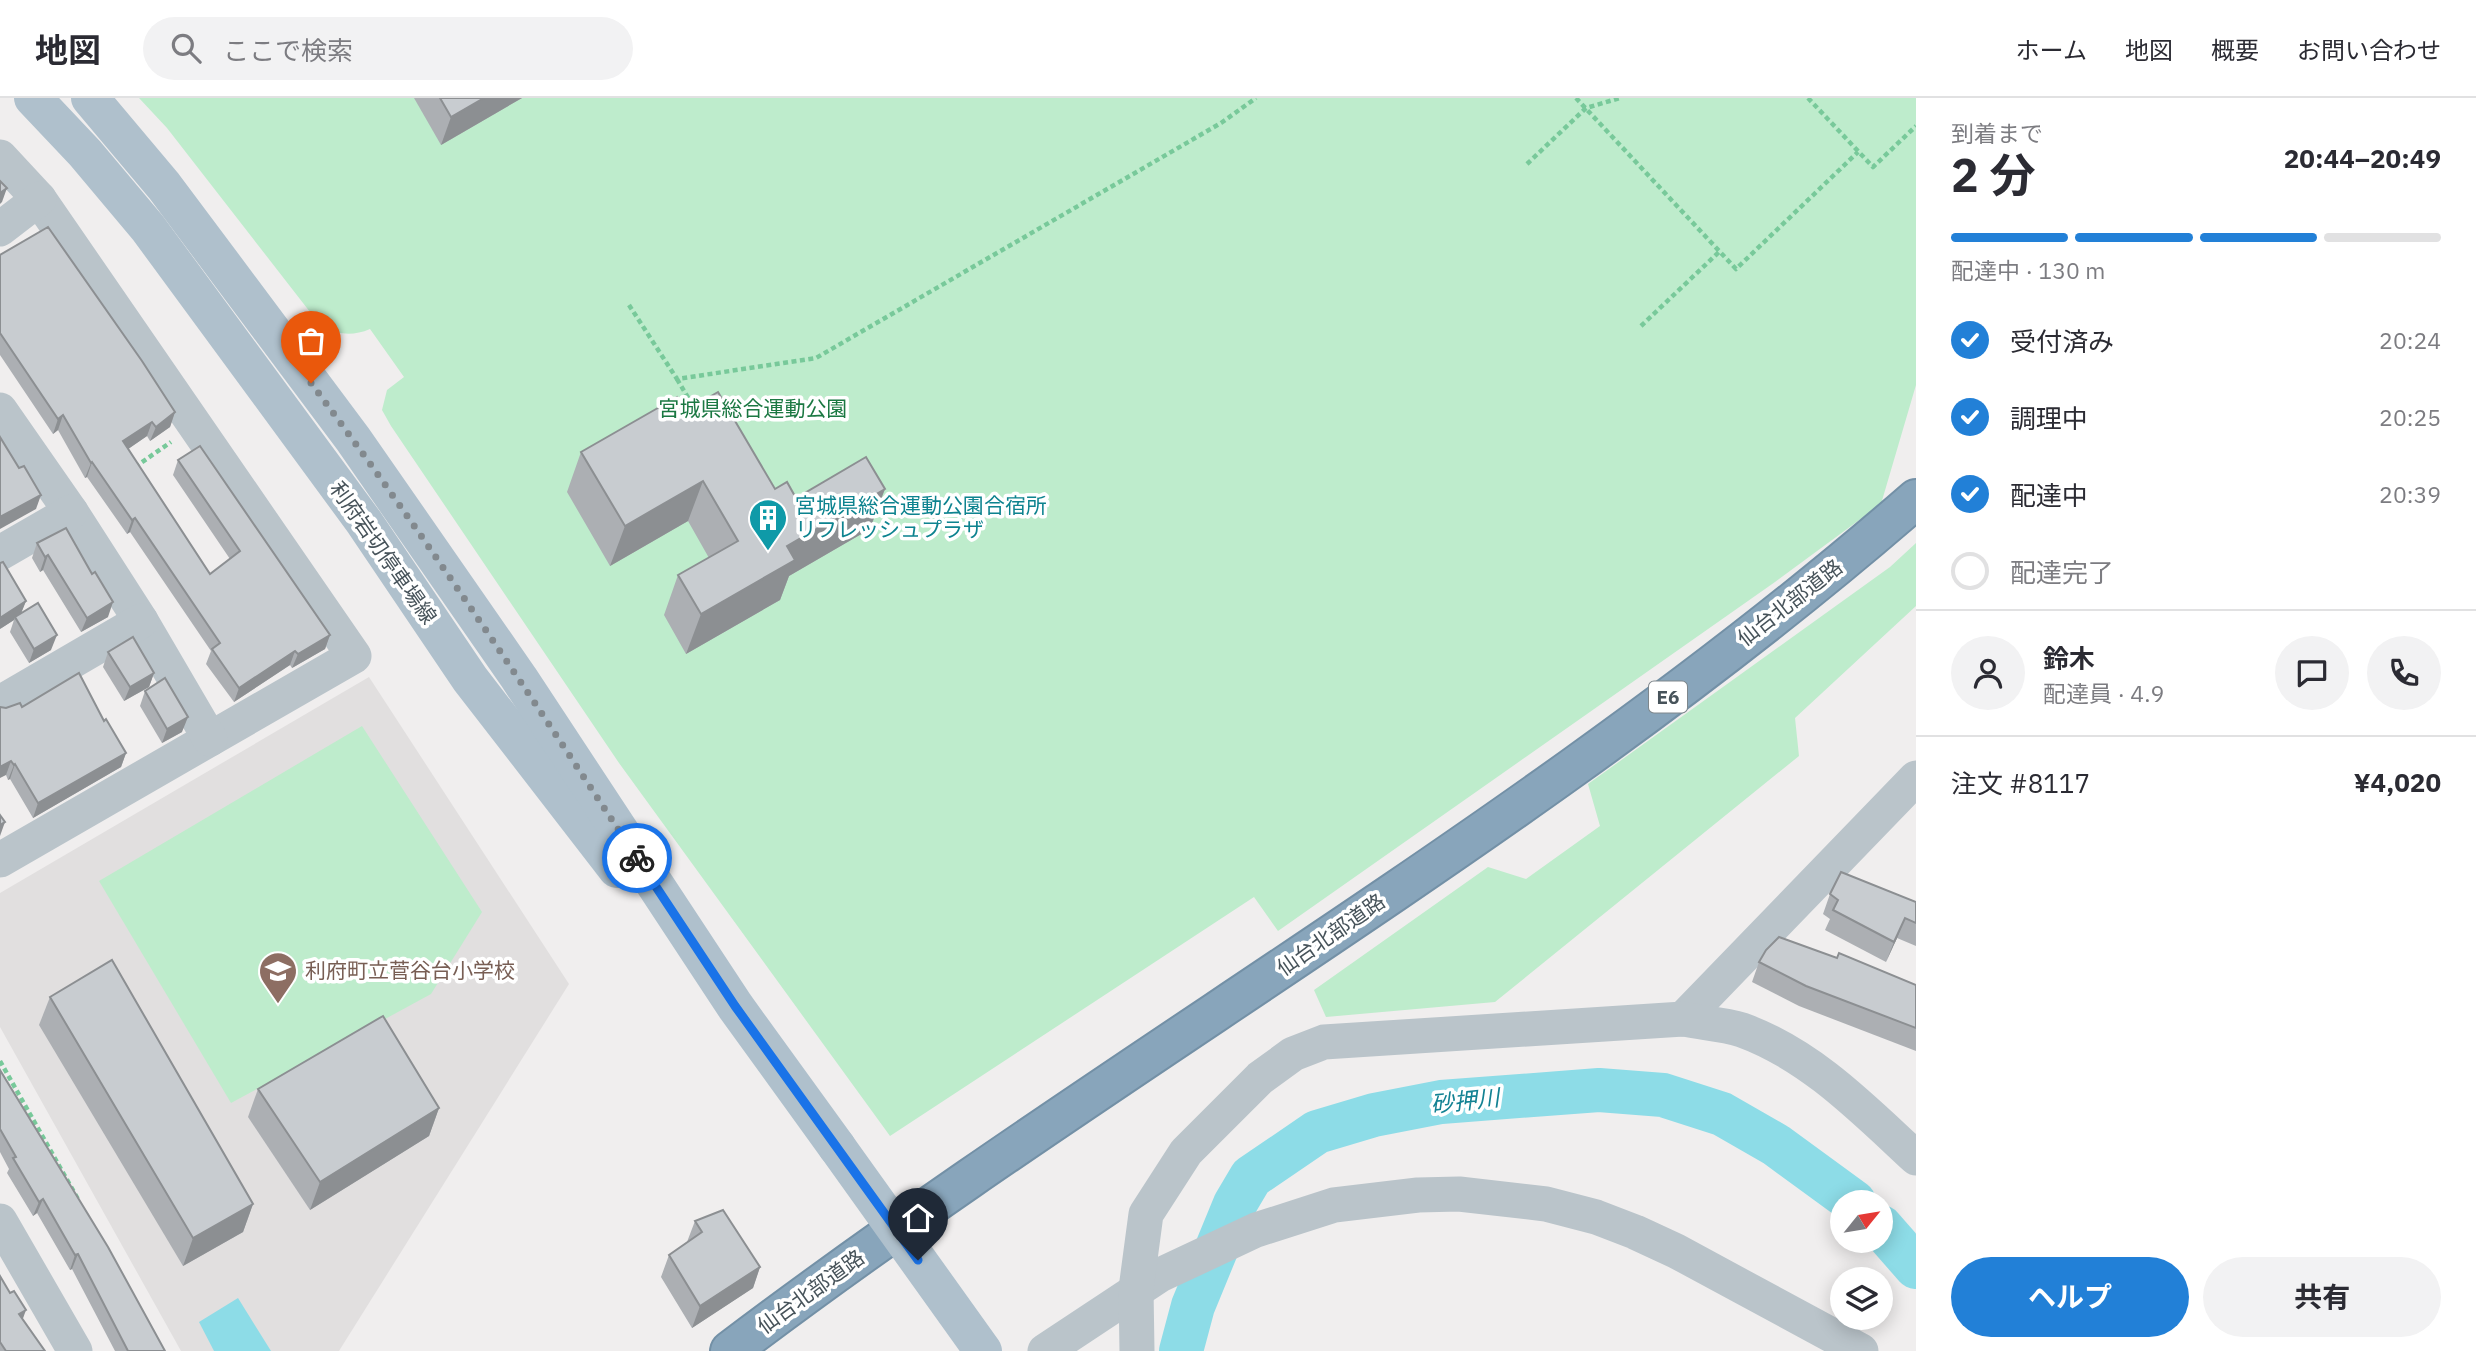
<!DOCTYPE html>
<html lang="ja">
<head>
<meta charset="utf-8">
<style>
	:root { --surface:#fff; --page:#f2f2f3; --text:#2b2b33; --muted:#7c7c81; --line:#e1e1e2; --accent:#2280d7 }
	body { margin:0; font-family:"IBM Plex Sans","Noto Sans JP",sans-serif; background:var(--page); color:var(--text); height:100vh; display:flex; flex-direction:column; font-size:26px; white-space:nowrap }
	* { box-sizing:border-box; margin:0 }
	p { font-size:23px; color:var(--muted) }
	.icon { flex:none; width:38px; height:38px; fill:none; stroke:currentColor; stroke-width:2; stroke-linecap:round; stroke-linejoin:round }
	.map { position:relative; flex:1; overflow:hidden }
	.side { display:flex; flex-direction:column; background:var(--surface); width:560px }
	.side>* { flex:none }
	.needle { width:46px; rotate:60deg }
	.tools { position:absolute; left:1830px; top:1092px; display:grid; gap:14px }
	.tools a { display:grid; place-items:center; width:63px; height:63px; border-radius:50%; background:var(--surface); box-shadow:0 4px 18px #0003; font-size:35px }
	.pin { position:absolute; display:grid; place-items:center; width:60px; height:60px; color:#fff; margin:-72px -30px; border-radius:50% 50% 50% 0; rotate:-45deg; box-shadow:0 0 7px #0007 }
	.pin .icon { rotate:45deg }
	.courier { position:absolute; display:grid; place-items:center; width:70px; height:70px; margin:-35px; border:5px solid #1a73e8; border-radius:50%; background:#fff; color:#222; box-shadow:0 2px 9px #0007 }
	.overview em { font-style:normal; font-weight:700 }
	.overview div { display:flex; flex-direction:column-reverse }
	.overview { display:flex; align-items:center; justify-content:space-between; height:119px; padding:0 35px }
	h1 { font-size:46px; font-weight:700; line-height:52px }
	.bar { display:grid; grid-template-columns:repeat(4,1fr); gap:10px 7px; align-content:center; height:84px; padding:0 35px }
	.bar i { height:9px; border-radius:5px; background:var(--line) }
	.bar .selected { background:var(--accent) }
	.bar p { grid-column:span 4 }
	.line { display:flex; align-items:center; gap:18px; padding:0 35px; border-top:2px solid var(--line) }
	.line div { flex:1 }
	.round { display:grid; place-items:center; flex:none; width:74px; height:74px; border-radius:37px; background:var(--page) }
	ol { padding:0 35px; list-style:none }
	li { display:flex; align-items:center; gap:21px; height:77px }
	li p { margin-inline-start:auto }
	li .icon { padding:7px; border-radius:50%; background:var(--accent); color:#fff; stroke-width:4 }
	li:last-child { color:var(--muted) }
	li i { width:38px; height:38px; border:4px solid var(--line); border-radius:50% }
	.button { display:flex; gap:14px; margin-top:auto; padding:14px 35px }
	.button a { flex:1; height:80px; border-radius:42px; background:var(--accent); color:#fff; font-size:28px; font-weight:700; line-height:80px; text-align:center }
	.button a+a { background:var(--page); color:var(--text) }
	header { display:flex; align-items:center; gap:42px; box-sizing:border-box; height:98px; padding:0 35px; background:var(--surface); border-bottom:2px solid var(--line) }
	header strong { font-size:33px }
	nav { display:flex; gap:38px; margin-inline-start:auto; font-size:24px }
	.search { width:490px; height:63px; background:var(--page); display:flex; align-items:center; gap:18px; box-sizing:border-box; padding:0 24px; border-radius:38px; color:var(--muted); font-size:26px }
	main { display:flex; flex:1; min-height:0 }
	.map>svg:first-child { display:block }
</style>
</head>
<body>
<header>
<strong>地図</strong>
<div class="search"><svg class="icon" aria-label="search" viewBox="0 0 24 24"><circle cx="10" cy="10" r="6"/><path d="M15 15l6 6"/></svg>ここで検索</div>
<nav><a>ホーム</a><a>地図</a><a>概要</a><a>お問い合わせ</a></nav>
</header>
<main>
<div class="map">
<svg width="1916" height="1253" viewBox="0 0 1916 1253">
	<rect width="100%" height="100%" fill="#f0eeee"/>
	<!-- education -->
	<path fill="#e1dfdf" d="M369,579L569,886L339,1253H181L0,929V795Z"/>
	<!-- green -->
	<g fill="#beeccc">
		<path d="M139,0H1916V287L1881,406L1775,484L1278,833L1254,799L890,1038L619,665L391,328L382,312L387,292L404,279L370,231C354,238 341,236 324,232L167,30Z"/>
		<path d="M1916,445V508L1795,620L1799,658L1495,904L1326,919L1314,892L1488,769L1526,781L1600,728L1588,686L1890,469Z"/>
		<path d="M362,628L482,814L431,896L231,1005L99,783Z"/>
	</g>
	<!-- water -->
	<path fill="#8ddce7" d="M238,1200L271,1253H214L199,1224Z"/>
	<g fill="none" stroke-linecap="round" stroke-linejoin="round">
		<!-- river -->
		<g stroke="#8ddce7" stroke-width="44">
			<path d="M1881,1129L1916,1169"/>
			<path d="M1181,1253L1193,1208L1235,1106L1251,1079L1317,1034L1374,1017L1441,1004L1599,992L1663,997L1722,1016L1776,1047L1854,1104"/>
		</g>
		<defs>
			<path id="highway" d="M730,1253C1118,959 1548,722 1916,401"/>
		</defs>
		<!-- highway casing -->
		<use href="#highway" stroke="#7390a6" stroke-width="42"/>
		<!-- path -->
		<g stroke="#78c99a" stroke-width="4.5" stroke-dasharray="5 3.5" stroke-linecap="butt">
			<path d="M1576,0L1736,171L1858,54"/>
			<path d="M1808,0L1873,69L1916,28"/>
			<path d="M1527,66L1586,10L1620,0"/>
			<path d="M629,207L677,281L816,260L1221,25L1256,0"/>
			<path d="M1641,228L1720,153"/>
			<path d="M677,281L696,313"/>
			<path d="M135,369L171,344"/>
			<path d="M0,963L79,1103"/>
		</g>
		<!-- minor -->
		<g stroke="#bac4ca" stroke-width="35">
			<path d="M0,59L39,101L354,558L0,762"/>
			<path d="M0,131L39,101"/>
			<path d="M0,312L71,414L141,523L210,641"/>
			<path d="M0,455L71,414"/>
			<path d="M0,605L141,523"/>
			<path d="M1683,921L1916,680"/>
			<path d="M0,1123L75,1253"/>
			<path d="M1045,1253L1160,1177L1256,1132L1334,1107L1418,1097L1459,1096L1546,1106L1596,1119L1635,1134L1676,1153L1861,1253"/>
			<path d="M1137,1253L1136,1191L1146,1116L1186,1054L1260,980L1293,956L1324,944L1683,921C1702,925 1723,926 1742,932C1811,957 1863,1011 1916,1060"/>
		</g>
		<!-- major -->
		<g stroke="#afc0cc" stroke-width="38">
			<path d="M33,0L85,55L148,130L364,424L470,581L617,771"/>
			<path d="M90,0L164,88L353,341L519,580L735,908L837,1049"/>
		</g>
		<!-- highway -->
		<use href="#highway" stroke="#88a5bb" stroke-width="38"/>
		<!-- major-bridge -->
		<path stroke="#afc0cc" stroke-width="38" d="M837,1049L983,1253"/>
	</g>
	<!-- wall -->
	<g fill="#acafb3">
		<path d="M414,0H522L441,47Z"/>
		<path d="M0,157L175,314L170,329L150,343L147,338L128,351L210,476L230,461L173,377L178,362L330,537L325,551L292,570L290,567L234,604L206,566L211,553L130,434L127,436L87,379L85,380L58,332L53,336L0,257Z"/>
		<path d="M685,313L775,391L870,431L789,478L780,502L686,556L664,517L678,477L709,460L688,423L610,468L567,394L581,354Z"/>
		<path d="M37,445L92,476L108,519L81,534L43,472L40,474L32,460Z"/>
		<path d="M26,503L21,515L51,552L29,565L10,534L14,522L0,531Z"/>
		<path d="M108,554L154,575L149,589L124,603L103,569Z"/>
		<path d="M145,593L182,634L162,645L140,608Z"/>
		<path d="M22,609L104,623L126,655L121,669L33,720L10,681L8,682L6,677V610Z"/>
		<path d="M1830,796L1916,804V848L1897,840L1886,864L1825,832L1830,821L1823,816Z"/>
		<path d="M1837,860L1916,887V953L1799,908L1752,884L1759,864Z"/>
		<path d="M50,899L253,1106L243,1134L183,1168L39,927Z"/>
		<path d="M0,972L165,1253H115L72,1171L70,1172L37,1115L33,1118L7,1075L9,1071L0,1054Z"/>
		<path d="M258,991L439,1010L429,1038L310,1112L248,1019Z"/>
		<path d="M695,1123L760,1169L753,1190L692,1230L661,1179L669,1157L687,1144Z"/>
		<path d="M0,1178L23,1222L45,1253H0Z"/>
	</g>
	<!-- shaded-wall -->
	<g fill="#8c8f92">
		<path d="M484,0H522L441,47L451,19Z"/>
		<path d="M7,90L2,104L0,106V95Z"/>
		<path d="M175,314L170,329L150,343L156,329Z"/>
		<path d="M63,317L58,332L53,336L58,321Z"/>
		<path d="M152,324L147,338L118,358L123,343Z"/>
		<path d="M92,364L87,379L85,380L91,365Z"/>
		<path d="M703,383L688,423L610,468L625,428Z"/>
		<path d="M885,391L870,431L789,478L780,502L686,556L701,516L787,448Z"/>
		<path d="M41,397L36,411L0,431V419Z"/>
		<path d="M135,420L130,434L127,436L132,422Z"/>
		<path d="M48,457L43,472L40,474L45,459Z"/>
		<path d="M26,503L20,518L15,519L14,522L0,531V520Z"/>
		<path d="M113,504L108,519L81,534L87,520Z"/>
		<path d="M57,537L51,552L29,565L34,551Z"/>
		<path d="M330,537L325,551L292,570L298,556Z"/>
		<path d="M295,553L290,567L234,604L239,590Z"/>
		<path d="M154,575L149,589L124,603L130,589Z"/>
		<path d="M188,619L182,634L162,645L167,631Z"/>
		<path d="M126,655L121,669L33,720L38,705Z"/>
		<path d="M11,663L6,677L0,680V669Z"/>
		<path d="M15,666L10,681L8,682L14,667Z"/>
		<path d="M5,724L0,738V727Z"/>
		<path d="M1905,820L1897,840L1886,864L1894,844Z"/>
		<path d="M439,1010L429,1038L310,1112L320,1084Z"/>
		<path d="M43,1101L37,1115L33,1118L39,1104Z"/>
		<path d="M253,1106L243,1134L183,1168L193,1140Z"/>
		<path d="M78,1156L72,1171L70,1172L75,1157Z"/>
		<path d="M760,1169L753,1190L692,1230L700,1208Z"/>
		<path d="M26,1212L21,1226L19,1216Z"/>
	</g>
	<!-- building -->
	<g fill="#c8ccd0" stroke="#8c8f92" stroke-width="2">
		<path d="M440,0H484L451,19Z"/>
		<path d="M0,83L7,90L0,95Z"/>
		<path d="M48,129L142,263L175,314L156,329L152,324L123,343L210,476L240,453L178,362L200,348L330,537L298,556L295,553L239,590L212,551L220,545L135,420L132,422L92,364L91,365L63,317L58,321L0,235V157Z"/>
		<path d="M718,294L775,391L787,384L796,400L866,359L885,391L787,448L795,462L701,516L678,477L738,443L703,383L625,428L581,354L677,299L685,313Z"/>
		<path d="M0,339L19,370L24,368L41,397L0,419Z"/>
		<path d="M66,430L92,476L95,474L113,504L87,520L48,457L45,459L37,445Z"/>
		<path d="M3,464L26,503L0,520V465Z"/>
		<path d="M38,505L57,537L34,551L15,519Z"/>
		<path d="M133,539L154,575L130,589L108,554Z"/>
		<path d="M79,575L104,623L106,621L126,655L38,705L15,666L14,667L11,663L0,669V609L6,610L20,605L22,609Z"/>
		<path d="M165,580L188,619L167,631L145,593Z"/>
		<path d="M0,717L5,724L0,727Z"/>
		<path d="M1841,774L1916,804V825L1905,820L1894,844L1833,812L1838,802L1830,796Z"/>
		<path d="M1779,839L1837,860L1839,855L1916,887V930L1806,888L1759,864L1766,852Z"/>
		<path d="M112,862L253,1106L193,1140L50,899Z"/>
		<path d="M383,918L439,1010L320,1084L258,991Z"/>
		<path d="M0,972L108,1149L165,1253H128L78,1156L75,1157L43,1101L39,1104L13,1060L16,1059L0,1031Z"/>
		<path d="M723,1112L760,1169L700,1208L669,1157L702,1134L695,1123Z"/>
		<path d="M0,1178L10,1195L14,1193L26,1212L19,1216L45,1253H6L0,1244Z"/>
	</g>
	<g fill="none" stroke-linecap="round" stroke-linejoin="round">
		<!-- done -->
		<path stroke="#82898e" stroke-width="7" stroke-dasharray="0 12.6" d="M311,285C426,439 532,600 637,760"/>
		<!-- route -->
		<path stroke="#1a73e8" stroke-width="9" d="M637,760L735,908L918,1162"/>
	</g>
	<!-- icons -->
	<defs>
		<symbol id="building-pin" viewBox="-11 -11 22 30"><path d="M0 17L-7.5 6A9.5 9.5 0 1 1 7.5 6Z" fill="#0f9aa8" stroke="#fff"/><path d="M-4-6H4V6H1V3H-1V6H-4ZM-2.5-4.3h1.7v1.8h-1.7ZM.8-4.3h1.7v1.8H.8ZM-2.5-1h1.7V.8h-1.7ZM.8-1h1.7V.8H.8Z" fill="#fff"/></symbol>
		<symbol id="school-pin" viewBox="-11 -11 22 30"><path d="M0 17L-7.5 6A9.5 9.5 0 1 1 7.5 6Z" fill="#8d6e63" stroke="#fff"/><path d="M0-5L7-2L0 1L-7-2ZM-4 1L0 2.5L4 1V4Q0 6-4 4Z" fill="#fff"/></symbol>
	</defs>
	<g fill-rule="evenodd">
		<use href="#building-pin" x="746" y="398" width="44" height="60"/>
		<use href="#school-pin" x="256" y="851" width="44" height="60"/>
	</g>
	<g text-anchor="middle" stroke-width="7" stroke-linejoin="round" paint-order="stroke">
		<!-- shield labels -->
		<rect fill="#fff" stroke="#7e878c" stroke-width="2" x="1649" y="583.5" width="38" height="31" rx="5"/>
		<g font-size="19" font-weight="bold" fill="#47535a">
			<text x="1668" y="606">E6</text>
		</g>
		<!-- park labels -->
		<g font-size="21" fill="#1b7842" stroke="#fff">
			<text x="753" y="318">宮城県総合運動公園</text>
		</g>
		<!-- culture labels -->
		<g font-size="21" fill="#0d838f" stroke="#fff" text-anchor="start">
			<text x="795" y="415">宮城県総合運動公園合宿所<tspan x="795" dy="24">リフレッシュプラザ</tspan></text>
		</g>
		<!-- street labels -->
		<g font-size="21" fill="#47535a" stroke="#fff">
			<text transform="translate(383 455) rotate(55)" y="7">利府岩切停車場線</text>
			<text transform="translate(1790 505) rotate(-38)" y="7">仙台北部道路</text>
			<text transform="translate(1331 837) rotate(-35)" y="7">仙台北部道路</text>
			<text transform="translate(811 1194) rotate(-36)" y="7">仙台北部道路</text>
		</g>
		<!-- education labels -->
		<g font-size="21" fill="#785e54" stroke="#fff" text-anchor="start">
			<text x="305" y="880">利府町立菅谷台小学校</text>
		</g>
		<!-- water labels -->
		<g font-size="23" font-style="italic" fill="#138293" stroke="#fff">
			<text transform="translate(1465 1003) rotate(-6)" y="8">砂押川</text>
		</g>
	</g>
</svg>
<div class="tools">
<a><svg class="needle" viewBox="-14 -14 28 28"><path d="M0-13l5 13h-10z" fill="#e53935"/><path d="M0 13l5-13h-10z" fill="#7c7c81"/></svg></a>
<a><svg class="icon" aria-label="layers" viewBox="0 0 24 24"><path d="M12 4l9 5-9 5-9-5zM3 14l9 5 9-5"/></svg></a>
</div>
<div class="pin" style="left:311px;top:285px;background:#ea580c"><svg class="icon" aria-label="bag" viewBox="0 0 24 24"><path d="M5 8h14l-1 12H6zM9 8a3 3 0 0 1 6 0"/></svg></div>
<div class="pin" style="left:918px;top:1162px;background:#1f2937"><svg class="icon" aria-label="home" viewBox="0 0 24 24"><path d="M3 11l9-7 9 7M6 9v11h12V9"/></svg></div>
<div class="courier" style="left:637px;top:760px"><svg class="icon" aria-label="bike" viewBox="0 0 24 24"><circle cx="6" cy="16" r="4"/><circle cx="18" cy="16" r="4"/><path d="M6 16l4-8h5l3 8M10 8l3 8H6M13 5h3"/></svg></div>
</div>
<section class="side">
<div class="overview"><div><h1>2 分</h1><p>到着まで</p></div><em>20:44–20:49</em></div>
<div class="bar"><i class="selected"></i><i class="selected"></i><i class="selected"></i><i></i><p>配達中 · 130 m</p></div>
<ol>
<li><svg class="icon" aria-label="check" viewBox="0 0 24 24"><path d="M5 12l5 5 9-10"/></svg>受付済み<p>20:24</p></li>
<li><svg class="icon" aria-label="check" viewBox="0 0 24 24"><path d="M5 12l5 5 9-10"/></svg>調理中<p>20:25</p></li>
<li><svg class="icon" aria-label="check" viewBox="0 0 24 24"><path d="M5 12l5 5 9-10"/></svg>配達中<p>20:39</p></li>
<li><i></i>配達完了</li>
</ol>
<div class="line" style="height:126px"><a class="round"><svg class="icon" aria-label="person" viewBox="0 0 24 24"><circle cx="12" cy="8" r="4"/><path d="M4 21q1-7 8-7t8 7"/></svg></a><div><b>鈴木</b><p>配達員 · 4.9</p></div><a class="round"><svg class="icon" aria-label="chat" viewBox="0 0 24 24"><path d="M4 5h16v11H9l-5 4z"/></svg></a><a class="round"><svg class="icon" aria-label="phone" viewBox="0 0 24 24"><path d="M5 4h4l2 5-3 2q2 4 5 5l2-3 5 2v4C11 20 4 13 5 4z"/></svg></a></div>
<div class="line" style="height:91px"><div>注文 #8117</div><b>¥4,020</b></div>
<div class="button"><a>ヘルプ</a><a>共有</a></div>
</section>
</main>
</body>
</html>
